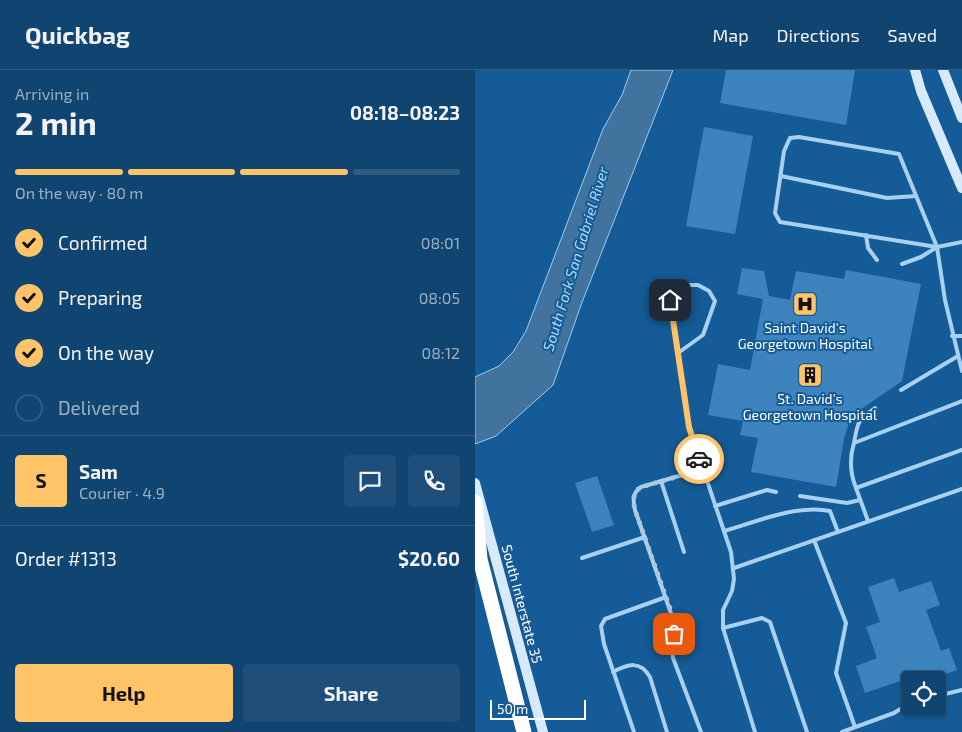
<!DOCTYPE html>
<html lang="en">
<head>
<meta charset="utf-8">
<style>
	:root { --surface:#104471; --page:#1e4e79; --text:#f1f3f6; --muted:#9cb0c3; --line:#305c84; --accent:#ffc468 }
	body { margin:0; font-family:"Exo 2",sans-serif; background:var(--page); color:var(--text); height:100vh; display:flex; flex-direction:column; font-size:19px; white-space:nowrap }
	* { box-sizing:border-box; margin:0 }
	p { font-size:16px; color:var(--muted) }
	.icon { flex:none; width:28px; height:28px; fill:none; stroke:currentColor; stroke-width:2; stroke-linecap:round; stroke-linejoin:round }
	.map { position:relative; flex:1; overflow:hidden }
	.drawer { display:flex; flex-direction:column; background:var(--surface); width:475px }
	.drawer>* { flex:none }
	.controls { position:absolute; left:426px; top:601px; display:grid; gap:10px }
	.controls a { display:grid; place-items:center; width:45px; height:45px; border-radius:5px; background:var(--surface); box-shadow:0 1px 4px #0004,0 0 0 1px var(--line); font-size:25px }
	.scale { position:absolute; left:15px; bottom:12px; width:96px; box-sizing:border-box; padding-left:5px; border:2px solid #fff; border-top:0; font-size:14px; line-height:18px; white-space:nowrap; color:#fff; -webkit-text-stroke:4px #155b97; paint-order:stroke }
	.pin { position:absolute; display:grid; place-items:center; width:42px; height:42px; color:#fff; margin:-21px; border-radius:10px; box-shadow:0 2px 8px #0006 }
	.courier { position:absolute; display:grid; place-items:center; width:50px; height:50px; margin:-25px; border:4px solid #ffc468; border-radius:50%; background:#fff; color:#222; box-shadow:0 1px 6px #0007 }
	.headline em { font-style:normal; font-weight:700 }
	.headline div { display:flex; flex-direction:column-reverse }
	.headline { display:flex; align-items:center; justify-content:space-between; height:85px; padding:0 15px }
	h1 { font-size:32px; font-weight:700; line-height:38px }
	.bar { display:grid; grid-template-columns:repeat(4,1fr); gap:8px 5px; align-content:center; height:60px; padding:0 15px }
	.bar i { height:6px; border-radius:4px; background:var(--line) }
	.bar .active { background:var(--accent) }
	.bar p { grid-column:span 4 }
	.line { display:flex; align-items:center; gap:12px; padding:0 15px; border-top:1px solid var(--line) }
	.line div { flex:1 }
	.round { display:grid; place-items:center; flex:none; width:52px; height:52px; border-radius:5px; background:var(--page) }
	ol { padding:0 15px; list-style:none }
	li { display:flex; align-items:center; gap:15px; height:55px }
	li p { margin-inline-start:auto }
	li .icon { padding:5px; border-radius:50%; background:var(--accent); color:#111; stroke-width:4 }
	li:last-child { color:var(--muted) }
	li i { width:28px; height:28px; border:2px solid var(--line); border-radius:50% }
	.button { display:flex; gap:10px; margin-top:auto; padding:10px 15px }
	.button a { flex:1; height:58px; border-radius:5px; background:var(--accent); color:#111; font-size:20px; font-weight:700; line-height:58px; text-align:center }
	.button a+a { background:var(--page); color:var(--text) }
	header { display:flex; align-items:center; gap:30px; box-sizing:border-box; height:70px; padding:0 25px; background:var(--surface); border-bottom:1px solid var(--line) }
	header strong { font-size:24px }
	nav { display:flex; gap:28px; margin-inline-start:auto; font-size:18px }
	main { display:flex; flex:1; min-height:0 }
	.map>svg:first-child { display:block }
</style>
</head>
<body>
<header>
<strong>Quickbag</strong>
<nav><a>Map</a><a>Directions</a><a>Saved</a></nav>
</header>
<main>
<section class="drawer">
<div class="headline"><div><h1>2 min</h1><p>Arriving in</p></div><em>08:18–08:23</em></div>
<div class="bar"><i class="active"></i><i class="active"></i><i class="active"></i><i></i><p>On the way · 80 m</p></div>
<ol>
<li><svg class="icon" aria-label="check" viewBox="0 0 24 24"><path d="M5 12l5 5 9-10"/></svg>Confirmed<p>08:01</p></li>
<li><svg class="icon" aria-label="check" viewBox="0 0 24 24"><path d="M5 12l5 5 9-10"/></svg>Preparing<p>08:05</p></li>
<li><svg class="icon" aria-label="check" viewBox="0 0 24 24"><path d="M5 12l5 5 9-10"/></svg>On the way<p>08:12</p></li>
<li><i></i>Delivered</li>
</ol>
<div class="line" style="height:90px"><b class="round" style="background:var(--accent);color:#111">S</b><div><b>Sam</b><p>Courier · 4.9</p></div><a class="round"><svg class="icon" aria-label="chat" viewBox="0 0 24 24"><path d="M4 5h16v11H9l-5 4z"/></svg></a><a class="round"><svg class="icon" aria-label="phone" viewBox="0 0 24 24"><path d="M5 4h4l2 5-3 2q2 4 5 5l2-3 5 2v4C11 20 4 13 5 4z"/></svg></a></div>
<div class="line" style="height:65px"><div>Order #1313</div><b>$20.60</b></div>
<div class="button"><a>Help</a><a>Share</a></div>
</section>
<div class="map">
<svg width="487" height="662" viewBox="0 0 487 662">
	<rect width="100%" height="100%" fill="#155b97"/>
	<!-- water -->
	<path fill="#42739f" stroke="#99cdf5" d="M156,0H198L106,235L78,315L21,366L0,374V307L24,296L38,282L51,261L128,59L147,25Z"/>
	<!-- building -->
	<g fill="#3d84bf">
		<path d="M251,0H380L371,55L245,33Z"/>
		<path d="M229,57L278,66L260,164L211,156Z"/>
		<path d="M267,198L289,201L294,226L315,230L321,201L369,209L371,200L446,214L427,311L376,346L369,369L361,417L276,402L283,368L265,365L268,351L233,345L243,294L275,300L288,229L262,224Z"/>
		<path d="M122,406L139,455L117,462L100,413Z"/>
		<path d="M419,508L424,522L456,511L465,535L451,540L466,581L474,578L482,600L454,610H435V629L432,631L425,611L390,623L381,596L402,588L391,557L405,552L393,517Z"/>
	</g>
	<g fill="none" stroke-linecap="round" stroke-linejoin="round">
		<!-- lane -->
		<g stroke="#a7d0f2" stroke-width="4">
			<path d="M306,106L412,128L441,126"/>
			<path d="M391,165L393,178L402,190"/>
			<path d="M462,177L305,152L300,143L309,81L315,68L324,67L424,84L462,177L470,230L487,301"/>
			<path d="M427,194L446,187L462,177L487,172"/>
			<path d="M477,266H487"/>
			<path d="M203,283L228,265L240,231L234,221L223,215H210L201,219L195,229L214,357L256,482L259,509L257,521L248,540V558L280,662"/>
			<path d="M426,320L483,286"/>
			<path d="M487,331L379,373C374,389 375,403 381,418L487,380"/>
			<path d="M379,373C383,351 382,351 400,338"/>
			<path d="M186,411L209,482"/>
			<path d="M381,418L393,451"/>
			<path d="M325,426L372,433L385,430"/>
			<path d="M240,436L292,420L301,422"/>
			<path d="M249,461C281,452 322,434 355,441L363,462"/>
			<path d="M339,470L371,553L361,603L380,657"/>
			<path d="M107,488L170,467"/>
			<path d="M259,498L487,419"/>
			<path d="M248,558L287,548L295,552L332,662"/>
			<path d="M138,602C153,594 165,590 175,607L192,662"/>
			<path d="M462,626L487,620"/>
			<path d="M159,662L129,574L126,556L130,549L191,527"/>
			<path d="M226,662L198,588C196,576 201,565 199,552L160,440C158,431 157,423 166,417L228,399"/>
			<path d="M367,662L419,643L435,633"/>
		</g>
		<!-- secondary -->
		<g stroke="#d6eafc" stroke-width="10">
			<path d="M440,0L446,21L487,118"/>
			<path d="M468,0L487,48"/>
			<path d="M0,413L68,662"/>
		</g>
		<!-- highway -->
		<path stroke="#fff" stroke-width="15" d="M0,432L5,489L49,662"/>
	</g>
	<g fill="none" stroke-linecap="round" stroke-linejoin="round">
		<!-- done -->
		<path stroke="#adc6db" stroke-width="5" stroke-dasharray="0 9" d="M199,564V552L196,541L160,440C158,431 157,423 166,417L228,399L224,389"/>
		<!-- route -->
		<path stroke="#ffc468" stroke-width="6" d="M195,230L214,357L224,389"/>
	</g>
	<!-- icons -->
	<defs>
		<symbol id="hospital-square" viewBox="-11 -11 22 22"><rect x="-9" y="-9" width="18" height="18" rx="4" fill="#ffc468" stroke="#155b97"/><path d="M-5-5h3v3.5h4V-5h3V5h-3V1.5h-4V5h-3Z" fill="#111"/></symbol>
		<symbol id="building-square" viewBox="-11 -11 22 22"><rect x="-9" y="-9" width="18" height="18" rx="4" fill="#ffc468" stroke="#155b97"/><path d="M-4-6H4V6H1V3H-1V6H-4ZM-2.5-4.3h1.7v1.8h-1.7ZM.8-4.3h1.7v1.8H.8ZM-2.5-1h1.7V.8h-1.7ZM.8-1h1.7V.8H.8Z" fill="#111"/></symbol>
	</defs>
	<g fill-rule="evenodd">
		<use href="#hospital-square" x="316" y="220" width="28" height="28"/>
		<use href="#building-square" x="321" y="291" width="28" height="28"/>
	</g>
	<g text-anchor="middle" stroke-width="4" stroke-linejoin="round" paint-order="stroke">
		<!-- poi labels -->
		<g font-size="14" fill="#fff" stroke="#155b97">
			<text x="330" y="263">Saint David's<tspan x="330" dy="16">Georgetown Hospital</tspan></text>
			<text x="335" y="334">St. David's<tspan x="335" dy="16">Georgetown Hospital</tspan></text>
		</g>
		<!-- street labels -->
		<g font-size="14" fill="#fff" stroke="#155b97">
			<text transform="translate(47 534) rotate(75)" y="5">South Interstate 35</text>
		</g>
		<!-- water labels -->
		<g font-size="15" font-style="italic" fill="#b3daf9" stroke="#155b97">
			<text transform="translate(101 189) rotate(-73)" y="5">South Fork San Gabriel River</text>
		</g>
	</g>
</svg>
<div class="controls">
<a><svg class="icon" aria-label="locate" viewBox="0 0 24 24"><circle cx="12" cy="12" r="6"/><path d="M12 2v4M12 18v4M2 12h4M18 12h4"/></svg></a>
</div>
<div class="scale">50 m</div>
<div class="pin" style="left:199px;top:564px;background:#ea580c"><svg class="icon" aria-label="bag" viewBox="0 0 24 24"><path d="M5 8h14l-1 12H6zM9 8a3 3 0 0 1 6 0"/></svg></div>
<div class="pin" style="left:195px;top:230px;background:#1f2937"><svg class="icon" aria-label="home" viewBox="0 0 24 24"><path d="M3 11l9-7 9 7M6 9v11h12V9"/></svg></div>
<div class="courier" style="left:224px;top:389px"><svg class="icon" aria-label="car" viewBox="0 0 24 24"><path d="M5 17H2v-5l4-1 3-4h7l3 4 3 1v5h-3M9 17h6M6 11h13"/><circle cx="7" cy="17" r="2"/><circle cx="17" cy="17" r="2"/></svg></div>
</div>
</main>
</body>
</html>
